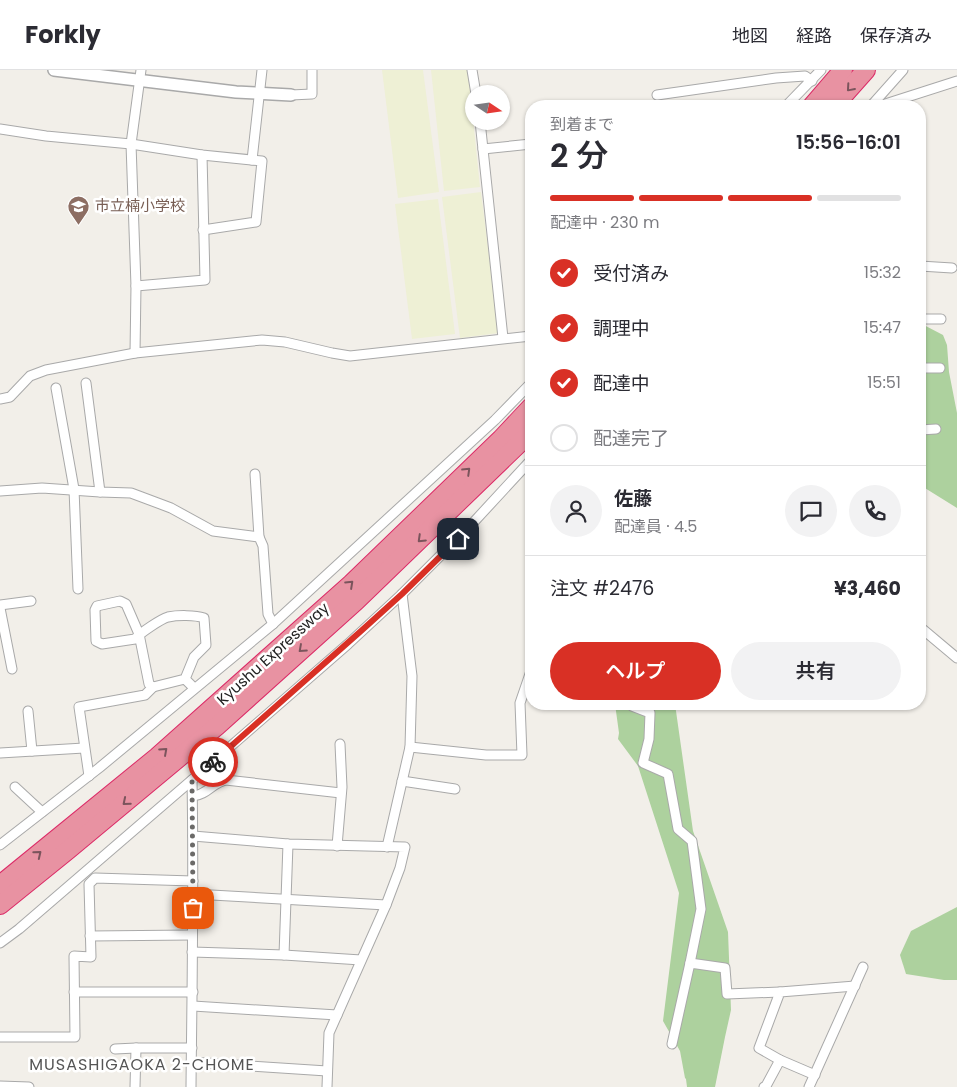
<!DOCTYPE html>
<html lang="ja">
<head>
<meta charset="utf-8">
<style>
	:root { --surface:#fff; --page:#f2f2f3; --text:#2b2b33; --muted:#7c7c81; --line:#e1e1e2; --accent:#d93025 }
	body { margin:0; font-family:Poppins,"Noto Sans JP",sans-serif; background:var(--page); color:var(--text); height:100vh; display:flex; flex-direction:column; font-size:19px; white-space:nowrap }
	* { box-sizing:border-box; margin:0 }
	p { font-size:16px; color:var(--muted) }
	.icon { flex:none; width:28px; height:28px; fill:none; stroke:currentColor; stroke-width:2; stroke-linecap:round; stroke-linejoin:round }
	.map { position:relative; flex:1; overflow:hidden }
	.side { position:absolute; left:525px; top:30px; width:401px; height:610px; display:flex; flex-direction:column; background:var(--surface); border-radius:20px; box-shadow:0 1px 4px #0004 }
	.side>* { flex:none }
	.needle { width:32px; rotate:103deg }
	.controls { position:absolute; left:465px; top:15px; display:grid; gap:10px }
	.controls a { display:grid; place-items:center; width:45px; height:45px; border-radius:50%; background:var(--surface); box-shadow:0 1px 4px #0004; font-size:25px }
	.pin { position:absolute; display:grid; place-items:center; width:42px; height:42px; color:#fff; margin:-21px; border-radius:10px; box-shadow:0 2px 8px #0006 }
	.courier { position:absolute; display:grid; place-items:center; width:50px; height:50px; margin:-25px; border:4px solid #d93025; border-radius:50%; background:#fff; color:#222; box-shadow:0 1px 6px #0007 }
	.overview em { font-style:normal; font-weight:600 }
	.overview div { display:flex; flex-direction:column-reverse }
	.overview { display:flex; align-items:center; justify-content:space-between; height:85px; padding:0 25px }
	h1 { font-size:32px; font-weight:600; line-height:38px }
	.bar { display:grid; grid-template-columns:repeat(4,1fr); gap:8px 5px; align-content:center; height:60px; padding:0 25px }
	.bar i { height:6px; border-radius:4px; background:var(--line) }
	.bar .active { background:var(--accent) }
	.bar p { grid-column:span 4 }
	.line { display:flex; align-items:center; gap:12px; padding:0 25px; border-top:1px solid var(--line) }
	.line div { flex:1 }
	.round { display:grid; place-items:center; flex:none; width:52px; height:52px; border-radius:26px; background:var(--page) }
	ol { padding:0 25px; list-style:none }
	li { display:flex; align-items:center; gap:15px; height:55px }
	li p { margin-inline-start:auto }
	li .icon { padding:5px; border-radius:50%; background:var(--accent); color:#fff; stroke-width:4 }
	li:last-child { color:var(--muted) }
	li i { width:28px; height:28px; border:2px solid var(--line); border-radius:50% }
	.cta { display:flex; gap:10px; margin-top:auto; padding:10px 25px }
	.cta a { flex:1; height:58px; border-radius:30px; background:var(--accent); color:#fff; font-size:20px; font-weight:600; line-height:58px; text-align:center }
	.cta a+a { background:var(--page); color:var(--text) }
	header { display:flex; align-items:center; gap:30px; box-sizing:border-box; height:70px; padding:0 25px; background:var(--surface); border-bottom:1px solid var(--line) }
	header strong { font-size:24px }
	nav { display:flex; gap:28px; margin-inline-start:auto; font-size:18px }
	.map>svg:first-child { display:block }
</style>
</head>
<body>
<header>
<strong>Forkly</strong>
<nav><a>地図</a><a>経路</a><a>保存済み</a></nav>
</header>
<div class="map">
<svg width="957" height="1017" viewBox="0 0 957 1017">
	<rect width="100%" height="100%" fill="#f2efe9"/>
	<!-- farmland -->
	<g fill="#eef0d5">
		<path d="M382,0H423L439,122L398,128Z"/>
		<path d="M431,0H468L480,117L444,121Z"/>
		<path d="M481,122L499,263L460,268L442,127Z"/>
		<path d="M438,129L455,264L412,269L395,134Z"/>
	</g>
	<!-- forest -->
	<g fill="#add19e">
		<path d="M920,253L943,265L947,275L949,302L957,343V438L920,415Z"/>
		<path d="M615,634H675L693,761L728,862L731,940L725,967L715,1017H687L686,1009L685,1008L680,981L663,951L679,823L638,696L618,669L619,663Z"/>
		<path d="M957,837V910H944L906,904L900,885L911,861Z"/>
	</g>
	<g fill="none" stroke-linecap="round" stroke-linejoin="round">
		<defs>
			<g id="minor">
				<path d="M472,0L476,24"/>
				<path d="M291,25L312,24V0"/>
				<path d="M657,25L776,8L805,6L812,11"/>
				<path d="M786,36L821,0"/>
				<path d="M871,36L903,0"/>
				<path d="M879,36L957,11"/>
				<path d="M480,51L503,268"/>
				<path d="M0,59L46,66L131,74L202,85L262,91L256,152L203,160"/>
				<path d="M483,79L531,74"/>
				<path d="M252,90L262,0"/>
				<path d="M920,196L952,198"/>
				<path d="M136,216L205,210L202,85"/>
				<path d="M920,249H941"/>
				<path d="M135,283L136,216L131,74L141,0"/>
				<path d="M920,298H940"/>
				<path d="M86,313L100,422"/>
				<path d="M56,318L74,419L78,519"/>
				<path d="M0,329L10,327L30,306L46,300L135,283L262,270L285,272L332,283L350,286L531,266"/>
				<path d="M920,360L936,359"/>
				<path d="M255,404L259,467"/>
				<path d="M0,421L42,418L100,422L131,423L171,438L213,461L259,467L263,476L268,544L273,554"/>
				<path d="M0,535L31,531"/>
				<path d="M0,538L12,599"/>
				<path d="M920,557L957,588"/>
				<path d="M185,609L194,587L206,575L204,548C195,545 178,545 168,547C161,549 140,563 135,569L102,574L96,571L95,540L97,536L120,531L126,534L139,564L149,614L153,617L185,609L194,618"/>
				<path d="M633,634L632,636L650,643L649,669L643,693L668,704L678,759L692,771L701,839L690,893"/>
				<path d="M28,641L32,681"/>
				<path d="M410,677L486,685H522L520,633L531,601"/>
				<path d="M0,683L84,678"/>
				<path d="M89,706L79,637L145,625L153,617"/>
				<path d="M402,711L455,719"/>
				<path d="M15,717L42,742"/>
				<path d="M193,726C207,725 213,712 226,710L341,723"/>
				<path d="M193,766L288,774L405,777L400,798L386,835L329,963L327,1017"/>
				<path d="M0,775L99,698L273,554L495,350L531,313"/>
				<path d="M337,776L342,717L340,674"/>
				<path d="M387,777L410,677L412,606L402,524"/>
				<path d="M194,824L386,835"/>
				<path d="M90,866L192,865"/>
				<path d="M0,873L19,859L192,710L348,574L402,524L471,455L531,390"/>
				<path d="M192,882L284,885L361,890"/>
				<path d="M284,885L288,774"/>
				<path d="M74,922H193"/>
				<path d="M193,936L337,945"/>
				<path d="M0,967H75L74,886L91,887L89,814L95,808L193,811"/>
				<path d="M672,974L690,893L725,898L727,924L780,922"/>
				<path d="M115,979L136,978"/>
				<path d="M780,990L759,978L780,922L855,916"/>
				<path d="M191,992L327,1001"/>
				<path d="M0,1016L29,1017"/>
				<path d="M135,1017L136,978H192"/>
				<path d="M191,1017C192,915 194,813 192,710"/>
				<path d="M764,1017L766,1016L780,990L815,1005"/>
				<path d="M809,1017L863,897"/>
			</g>
			<path id="tertiary" d="M54,0L236,22L291,25"/>
			<g id="motorway">
				<path d="M812,36L843,0"/>
				<path d="M834,36L866,0"/>
				<path d="M0,815L157,687L351,514L501,369L531,337"/>
				<path d="M0,835L68,780L217,656L356,531L531,362"/>
			</g>
		</defs>
		<!-- minor casing -->
		<use href="#minor" stroke="#a9a9a9" stroke-width="11"/>
		<!-- tertiary casing -->
		<use href="#tertiary" stroke="#a9a9a9" stroke-width="14"/>
		<!-- motorway casing -->
		<use href="#motorway" stroke="#dc2a67" stroke-width="20"/>
		<!-- minor -->
		<use href="#minor" stroke="#fff" stroke-width="9"/>
		<!-- tertiary -->
		<use href="#tertiary" stroke="#fff" stroke-width="11"/>
		<!-- motorway -->
		<use href="#motorway" stroke="#e892a2" stroke-width="18"/>
	</g>
	<!-- one-way arrows -->
	<defs><path id="oneway-chevron" d="M-2-3.5L2.5 0L-2 3.5" fill="none" stroke-width="1.6" stroke-linecap="round" stroke-linejoin="round" transform="scale(1.25)"/></defs>
	<g stroke="#7b545c">
		<use href="#oneway-chevron" transform="translate(850 18) rotate(131)"/>
		<use href="#oneway-chevron" transform="translate(467 401) rotate(-44)"/>
		<use href="#oneway-chevron" transform="translate(421 469) rotate(136)"/>
		<use href="#oneway-chevron" transform="translate(350 514) rotate(-43)"/>
		<use href="#oneway-chevron" transform="translate(302 579) rotate(138)"/>
		<use href="#oneway-chevron" transform="translate(164 681) rotate(-42)"/>
		<use href="#oneway-chevron" transform="translate(126 732) rotate(140)"/>
		<use href="#oneway-chevron" transform="translate(38 784) rotate(-39)"/>
	</g>
	<g fill="none" stroke-linecap="round" stroke-linejoin="round">
		<!-- done -->
		<path stroke="#6b6a68" stroke-width="5" stroke-dasharray="0 9" d="M193,838L192,710L213,692"/>
		<!-- route -->
		<path stroke="#d93025" stroke-width="6" d="M213,692L361,561L402,524L458,469"/>
	</g>
	<!-- icons -->
	<defs>
		<symbol id="school-pin" viewBox="-11 -11 22 30"><path d="M0 17L-7.5 6A9.5 9.5 0 1 1 7.5 6Z" fill="#8d6e63" stroke="#fff"/><path d="M0-5L7-2L0 1L-7-2ZM-4 1L0 2.5L4 1V4Q0 6-4 4Z" fill="#fff"/></symbol>
	</defs>
	<g fill-rule="evenodd">
		<use href="#school-pin" x="66" y="124" width="25" height="34"/>
	</g>
	<g text-anchor="middle" stroke-width="5" stroke-linejoin="round" paint-order="stroke">
		<!-- education labels -->
		<g font-size="15" fill="#785e54" stroke="#fff" text-anchor="start">
			<text x="95" y="141">市立楠小学校</text>
		</g>
		<!-- street labels -->
		<g font-size="15" fill="#222" stroke="#fff">
			<text transform="translate(273 584) rotate(-42)" y="5">Kyushu Expressway</text>
		</g>
		<!-- neighbourhood labels -->
		<g font-size="16" letter-spacing="1" fill="#555" stroke="#fff">
			<text x="142" y="1000">MUSASHIGAOKA 2-CHOME</text>
		</g>
	</g>
</svg>
<div class="controls">
<a><svg class="needle" viewBox="-14 -14 28 28"><path d="M0-13l5 13h-10z" fill="#e53935"/><path d="M0 13l5-13h-10z" fill="#7c7c81"/></svg></a>
</div>
<div class="pin" style="left:193px;top:838px;background:#ea580c"><svg class="icon" aria-label="bag" viewBox="0 0 24 24"><path d="M5 8h14l-1 12H6zM9 8a3 3 0 0 1 6 0"/></svg></div>
<div class="pin" style="left:458px;top:469px;background:#1f2937"><svg class="icon" aria-label="home" viewBox="0 0 24 24"><path d="M3 11l9-7 9 7M6 9v11h12V9"/></svg></div>
<div class="courier" style="left:213px;top:692px"><svg class="icon" aria-label="bike" viewBox="0 0 24 24"><circle cx="6" cy="16" r="4"/><circle cx="18" cy="16" r="4"/><path d="M6 16l4-8h5l3 8M10 8l3 8H6M13 5h3"/></svg></div>
<section class="side">
<div class="overview"><div><h1>2 分</h1><p>到着まで</p></div><em>15:56–16:01</em></div>
<div class="bar"><i class="active"></i><i class="active"></i><i class="active"></i><i></i><p>配達中 · 230 m</p></div>
<ol>
<li><svg class="icon" aria-label="check" viewBox="0 0 24 24"><path d="M5 12l5 5 9-10"/></svg>受付済み<p>15:32</p></li>
<li><svg class="icon" aria-label="check" viewBox="0 0 24 24"><path d="M5 12l5 5 9-10"/></svg>調理中<p>15:47</p></li>
<li><svg class="icon" aria-label="check" viewBox="0 0 24 24"><path d="M5 12l5 5 9-10"/></svg>配達中<p>15:51</p></li>
<li><i></i>配達完了</li>
</ol>
<div class="line" style="height:90px"><a class="round"><svg class="icon" aria-label="person" viewBox="0 0 24 24"><circle cx="12" cy="8" r="4"/><path d="M4 21q1-7 8-7t8 7"/></svg></a><div><b>佐藤</b><p>配達員 · 4.5</p></div><a class="round"><svg class="icon" aria-label="chat" viewBox="0 0 24 24"><path d="M4 5h16v11H9l-5 4z"/></svg></a><a class="round"><svg class="icon" aria-label="phone" viewBox="0 0 24 24"><path d="M5 4h4l2 5-3 2q2 4 5 5l2-3 5 2v4C11 20 4 13 5 4z"/></svg></a></div>
<div class="line" style="height:65px"><div>注文 #2476</div><b>¥3,460</b></div>
<div class="cta"><a>ヘルプ</a><a>共有</a></div>
</section>
</div>
</body>
</html>
